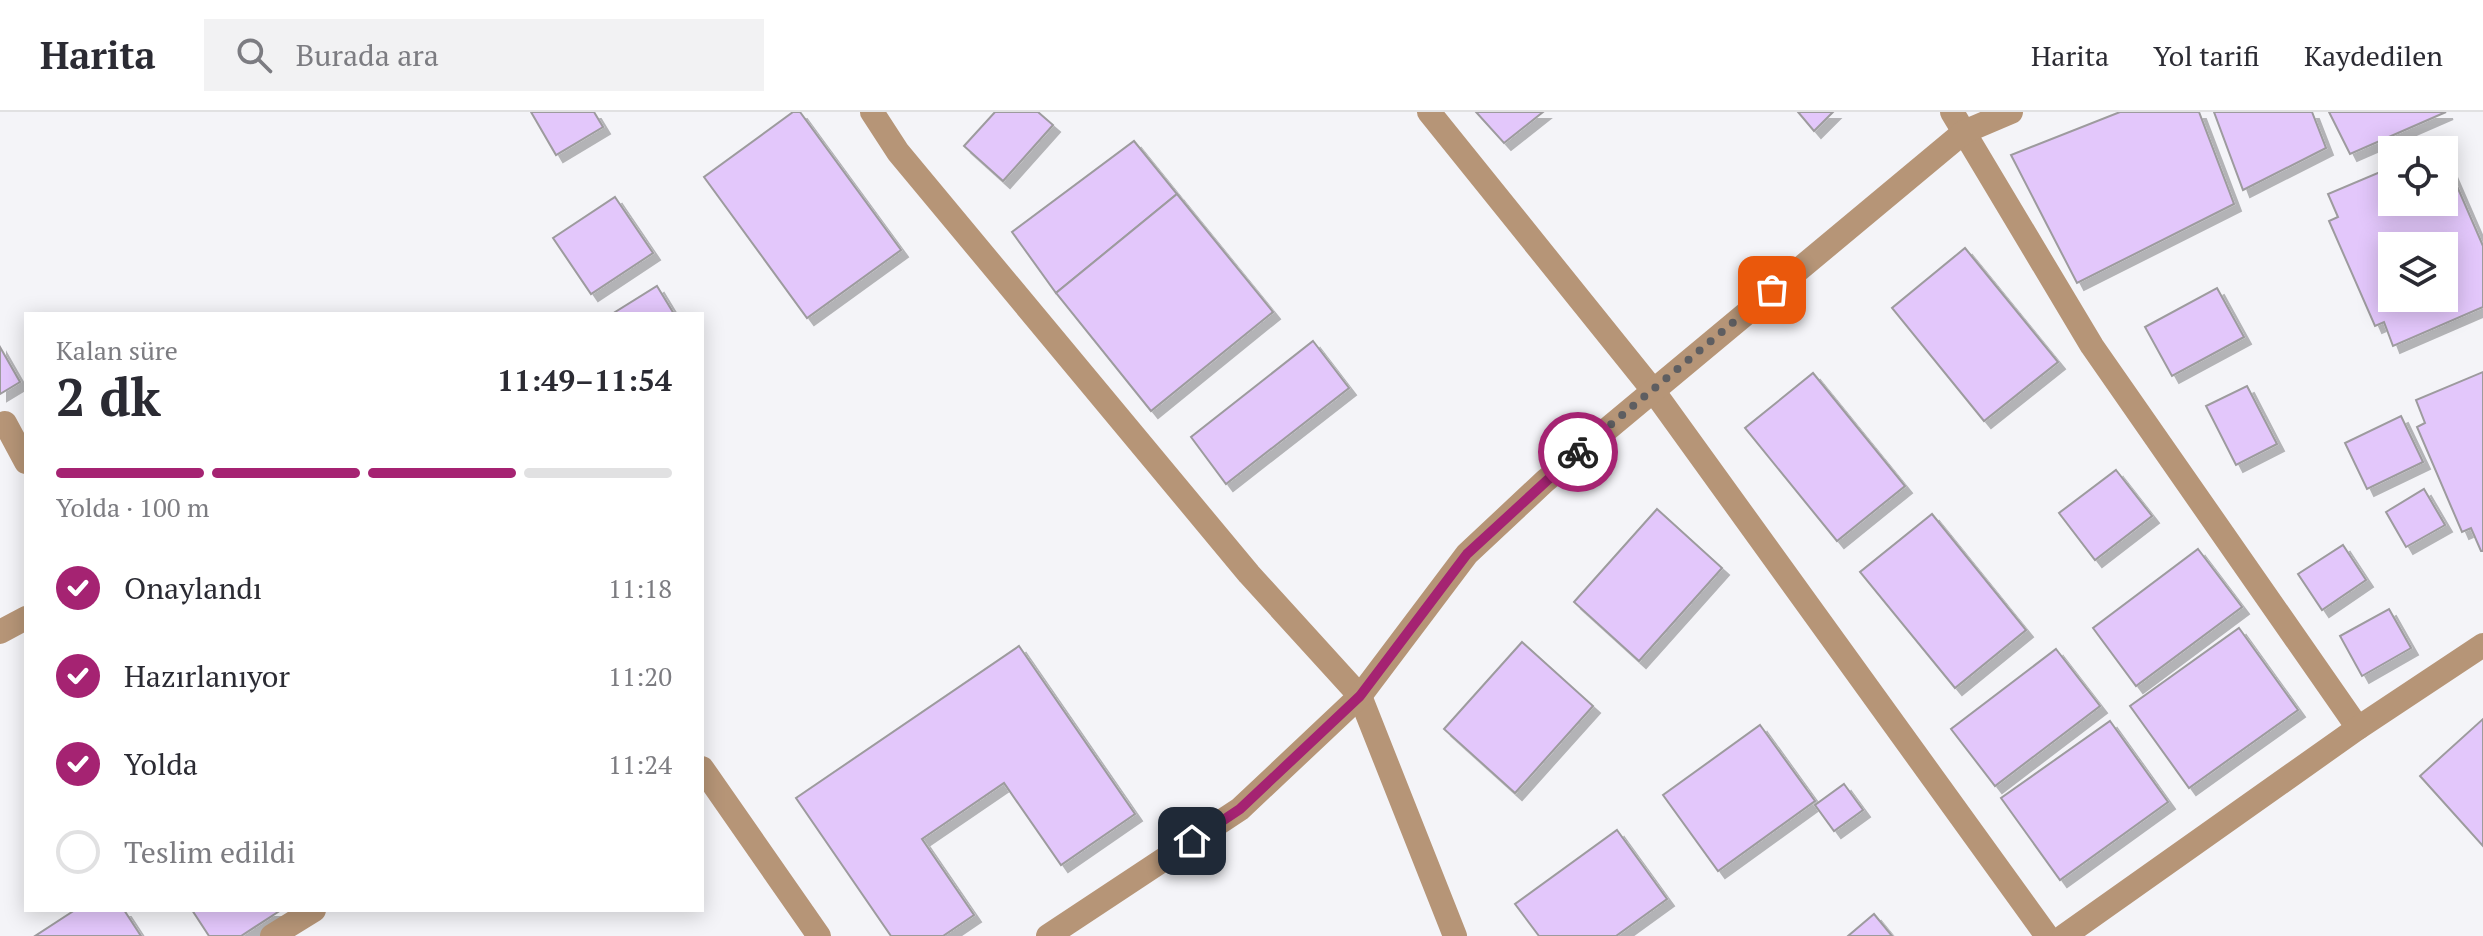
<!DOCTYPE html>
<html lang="tr">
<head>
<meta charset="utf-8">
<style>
	:root { --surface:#fff; --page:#f2f2f3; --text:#2b2b33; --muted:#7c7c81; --line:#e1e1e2; --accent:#a52372 }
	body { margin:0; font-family:"PT Serif",serif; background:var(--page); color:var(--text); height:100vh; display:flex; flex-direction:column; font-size:30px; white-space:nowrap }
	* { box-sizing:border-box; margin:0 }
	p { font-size:26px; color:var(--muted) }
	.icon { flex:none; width:44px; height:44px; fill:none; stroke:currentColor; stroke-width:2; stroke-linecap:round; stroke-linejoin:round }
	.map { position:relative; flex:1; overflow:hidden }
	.side { position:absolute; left:24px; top:200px; width:680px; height:600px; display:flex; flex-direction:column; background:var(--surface); border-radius:0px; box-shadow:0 4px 20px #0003 }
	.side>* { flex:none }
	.fabs { position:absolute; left:2378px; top:24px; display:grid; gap:16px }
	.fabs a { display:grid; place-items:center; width:80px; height:80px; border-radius:0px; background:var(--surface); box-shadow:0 4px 20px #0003; font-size:40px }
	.pin { position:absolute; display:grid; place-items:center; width:68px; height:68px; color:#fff; margin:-34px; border-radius:16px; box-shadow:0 4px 12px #0006 }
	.courier { position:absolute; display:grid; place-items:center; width:80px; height:80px; margin:-40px; border:6px solid #a52372; border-radius:50%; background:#fff; color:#222; box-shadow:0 2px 10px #0007 }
	.overview em { font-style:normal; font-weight:700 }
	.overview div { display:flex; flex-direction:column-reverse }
	.overview { display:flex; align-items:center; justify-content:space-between; height:136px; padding:0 32px }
	h1 { font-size:52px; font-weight:700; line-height:60px }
	.bar { display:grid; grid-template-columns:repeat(4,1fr); gap:12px 8px; align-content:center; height:96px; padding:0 32px }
	.bar i { height:10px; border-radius:6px; background:var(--line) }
	.bar .current { background:var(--accent) }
	.bar p { grid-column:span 4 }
	ol { padding:0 32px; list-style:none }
	li { display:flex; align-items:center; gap:24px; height:88px }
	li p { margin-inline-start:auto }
	li .icon { padding:8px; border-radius:50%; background:var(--accent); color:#fff; stroke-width:4 }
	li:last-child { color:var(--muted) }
	li i { width:44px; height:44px; border:4px solid var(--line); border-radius:50% }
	header { display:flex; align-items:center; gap:48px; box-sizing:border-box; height:112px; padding:0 40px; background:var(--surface); border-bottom:2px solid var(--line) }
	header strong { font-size:38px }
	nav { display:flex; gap:44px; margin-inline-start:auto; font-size:28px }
	.search { width:560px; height:72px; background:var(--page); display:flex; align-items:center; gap:20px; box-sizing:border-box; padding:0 28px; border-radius:0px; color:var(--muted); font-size:30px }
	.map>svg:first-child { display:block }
</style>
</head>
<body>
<header>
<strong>Harita</strong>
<div class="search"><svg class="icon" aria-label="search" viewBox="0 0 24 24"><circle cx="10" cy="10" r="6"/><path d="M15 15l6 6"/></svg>Burada ara</div>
<nav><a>Harita</a><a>Yol tarifi</a><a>Kaydedilen</a></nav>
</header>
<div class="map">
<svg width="2483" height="824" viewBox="0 0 2483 824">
	<defs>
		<filter id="shadow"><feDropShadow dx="7" dy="7" stdDeviation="0" flood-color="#0004"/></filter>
	</defs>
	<rect width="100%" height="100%" fill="#f4f4f8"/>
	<!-- building -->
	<g fill="#e3c7fb" stroke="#9d9b9e" stroke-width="2" fill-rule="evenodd" filter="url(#shadow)">
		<path d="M531,0H594L603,15L556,43Z"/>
		<path d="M793,0H800L901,138L807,206L704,65Z"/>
		<path d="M995,0H1038L1053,13L1003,69L964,34Z"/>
		<path d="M1476,0H1543L1504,31Z"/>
		<path d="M1798,0H1833L1814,19Z"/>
		<path d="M2120,0H2199L2234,92L2077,171L2011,43Z"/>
		<path d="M2214,0H2312L2326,36L2243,78Z"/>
		<path d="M2329,0H2446L2350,42Z"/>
		<path d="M1134,29L1177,82L1056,181L1012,120Z"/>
		<path d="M2392,55V90H2444V61L2450,58L2483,134V195L2393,234L2384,210L2375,214L2329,109L2338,105L2328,82ZM2392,134H2444V186H2392Z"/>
		<path d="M1177,82L1273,200L1151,299L1056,181Z"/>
		<path d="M615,85L653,141L591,182L553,126Z"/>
		<path d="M1965,136L2058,250L1984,309L1892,196Z"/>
		<path d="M657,174L674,202H612Z"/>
		<path d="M2217,176L2244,225L2172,264L2145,215Z"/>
		<path d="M1313,229L1349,276L1226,372L1191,325Z"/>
		<path d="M0,235L20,270L0,282Z"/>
		<path d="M2483,260V439H2481L2471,416L2462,420L2417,315L2425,311L2416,288Z"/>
		<path d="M1813,261L1905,374L1837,429L1745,316Z"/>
		<path d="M2247,274L2277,332L2236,353L2206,294Z"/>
		<path d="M2401,304L2423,350L2367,377L2345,331Z"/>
		<path d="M2116,358L2152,404L2095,448L2059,401Z"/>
		<path d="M2424,377L2445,413L2406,435L2386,400Z"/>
		<path d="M1657,397L1722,456L1639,549L1574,490Z"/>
		<path d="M1932,402L2026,518L1955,576L1860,460Z"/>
		<path d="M2343,433L2366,468L2322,498L2298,462Z"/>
		<path d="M2198,437L2242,495L2136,574L2093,516Z"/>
		<path d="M2389,497L2411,536L2362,564L2340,524Z"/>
		<path d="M2239,516L2298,598L2189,676L2130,594Z"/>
		<path d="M1522,530L1593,594L1515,681L1444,617Z"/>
		<path d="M1019,534L1135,702L1061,753L1004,671L922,727L974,803L943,824H891L796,686Z"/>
		<path d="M2056,537L2100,594L1995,674L1951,617Z"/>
		<path d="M2483,607V734L2420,664Z"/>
		<path d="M2110,609L2168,690L2060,768L2001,686Z"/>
		<path d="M1760,613L1815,689L1718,759L1663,683Z"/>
		<path d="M1844,672L1863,698L1834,719L1815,693Z"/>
		<path d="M1617,718L1667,787L1616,824H1539L1515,792Z"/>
		<path d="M75,798H124L141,824H35Z"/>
		<path d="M192,798H281L241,824H209Z"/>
		<path d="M1874,802L1892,824H1848Z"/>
	</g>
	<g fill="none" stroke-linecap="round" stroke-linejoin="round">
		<!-- street -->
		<g stroke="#b69577" stroke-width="24">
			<path d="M872,0L898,40L1249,462L1360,584L1455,824"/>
			<path d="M1429,0L1652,277L2047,824"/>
			<path d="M1952,0L2092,234L2358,616"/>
			<path d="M5,311L26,350"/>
			<path d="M0,520L26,506"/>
			<path d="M702,656L819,824"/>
			<path d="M272,824L314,798"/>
			<path d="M1048,824L1240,697L1360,584L1467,442L1545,369L1964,20L2011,0"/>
			<path d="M2064,824L2358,616L2483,533"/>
		</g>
	</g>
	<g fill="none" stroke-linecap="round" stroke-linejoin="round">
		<!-- done -->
		<path stroke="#5e5e61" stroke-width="8" stroke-dasharray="0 14.4" d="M1578,340L1772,178"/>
		<!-- route -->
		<path stroke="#a52372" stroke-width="10" d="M1192,729L1240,697L1360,584L1467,442L1578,340"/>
	</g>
</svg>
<div class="fabs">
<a><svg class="icon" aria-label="locate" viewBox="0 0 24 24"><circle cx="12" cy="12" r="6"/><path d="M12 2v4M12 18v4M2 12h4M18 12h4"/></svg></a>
<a><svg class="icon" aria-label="layers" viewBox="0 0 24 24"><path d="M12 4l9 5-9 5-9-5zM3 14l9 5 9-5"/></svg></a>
</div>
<div class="pin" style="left:1772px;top:178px;background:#ea580c"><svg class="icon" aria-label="bag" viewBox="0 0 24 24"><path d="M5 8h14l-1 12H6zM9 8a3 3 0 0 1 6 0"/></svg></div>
<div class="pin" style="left:1192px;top:729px;background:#1f2937"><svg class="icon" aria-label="home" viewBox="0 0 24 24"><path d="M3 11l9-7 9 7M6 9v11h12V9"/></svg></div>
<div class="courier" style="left:1578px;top:340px"><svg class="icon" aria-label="bike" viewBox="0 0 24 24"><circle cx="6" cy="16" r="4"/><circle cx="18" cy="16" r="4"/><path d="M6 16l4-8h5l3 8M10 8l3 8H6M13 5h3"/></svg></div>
<section class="side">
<div class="overview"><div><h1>2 dk</h1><p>Kalan süre</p></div><em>11:49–11:54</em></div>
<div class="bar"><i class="current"></i><i class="current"></i><i class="current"></i><i></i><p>Yolda · 100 m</p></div>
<ol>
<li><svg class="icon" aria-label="check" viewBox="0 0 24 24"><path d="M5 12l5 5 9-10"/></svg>Onaylandı<p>11:18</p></li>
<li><svg class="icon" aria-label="check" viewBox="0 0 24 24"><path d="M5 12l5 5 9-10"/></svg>Hazırlanıyor<p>11:20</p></li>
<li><svg class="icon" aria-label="check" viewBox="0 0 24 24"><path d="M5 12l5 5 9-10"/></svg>Yolda<p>11:24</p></li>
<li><i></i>Teslim edildi</li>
</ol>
</section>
</div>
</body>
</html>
